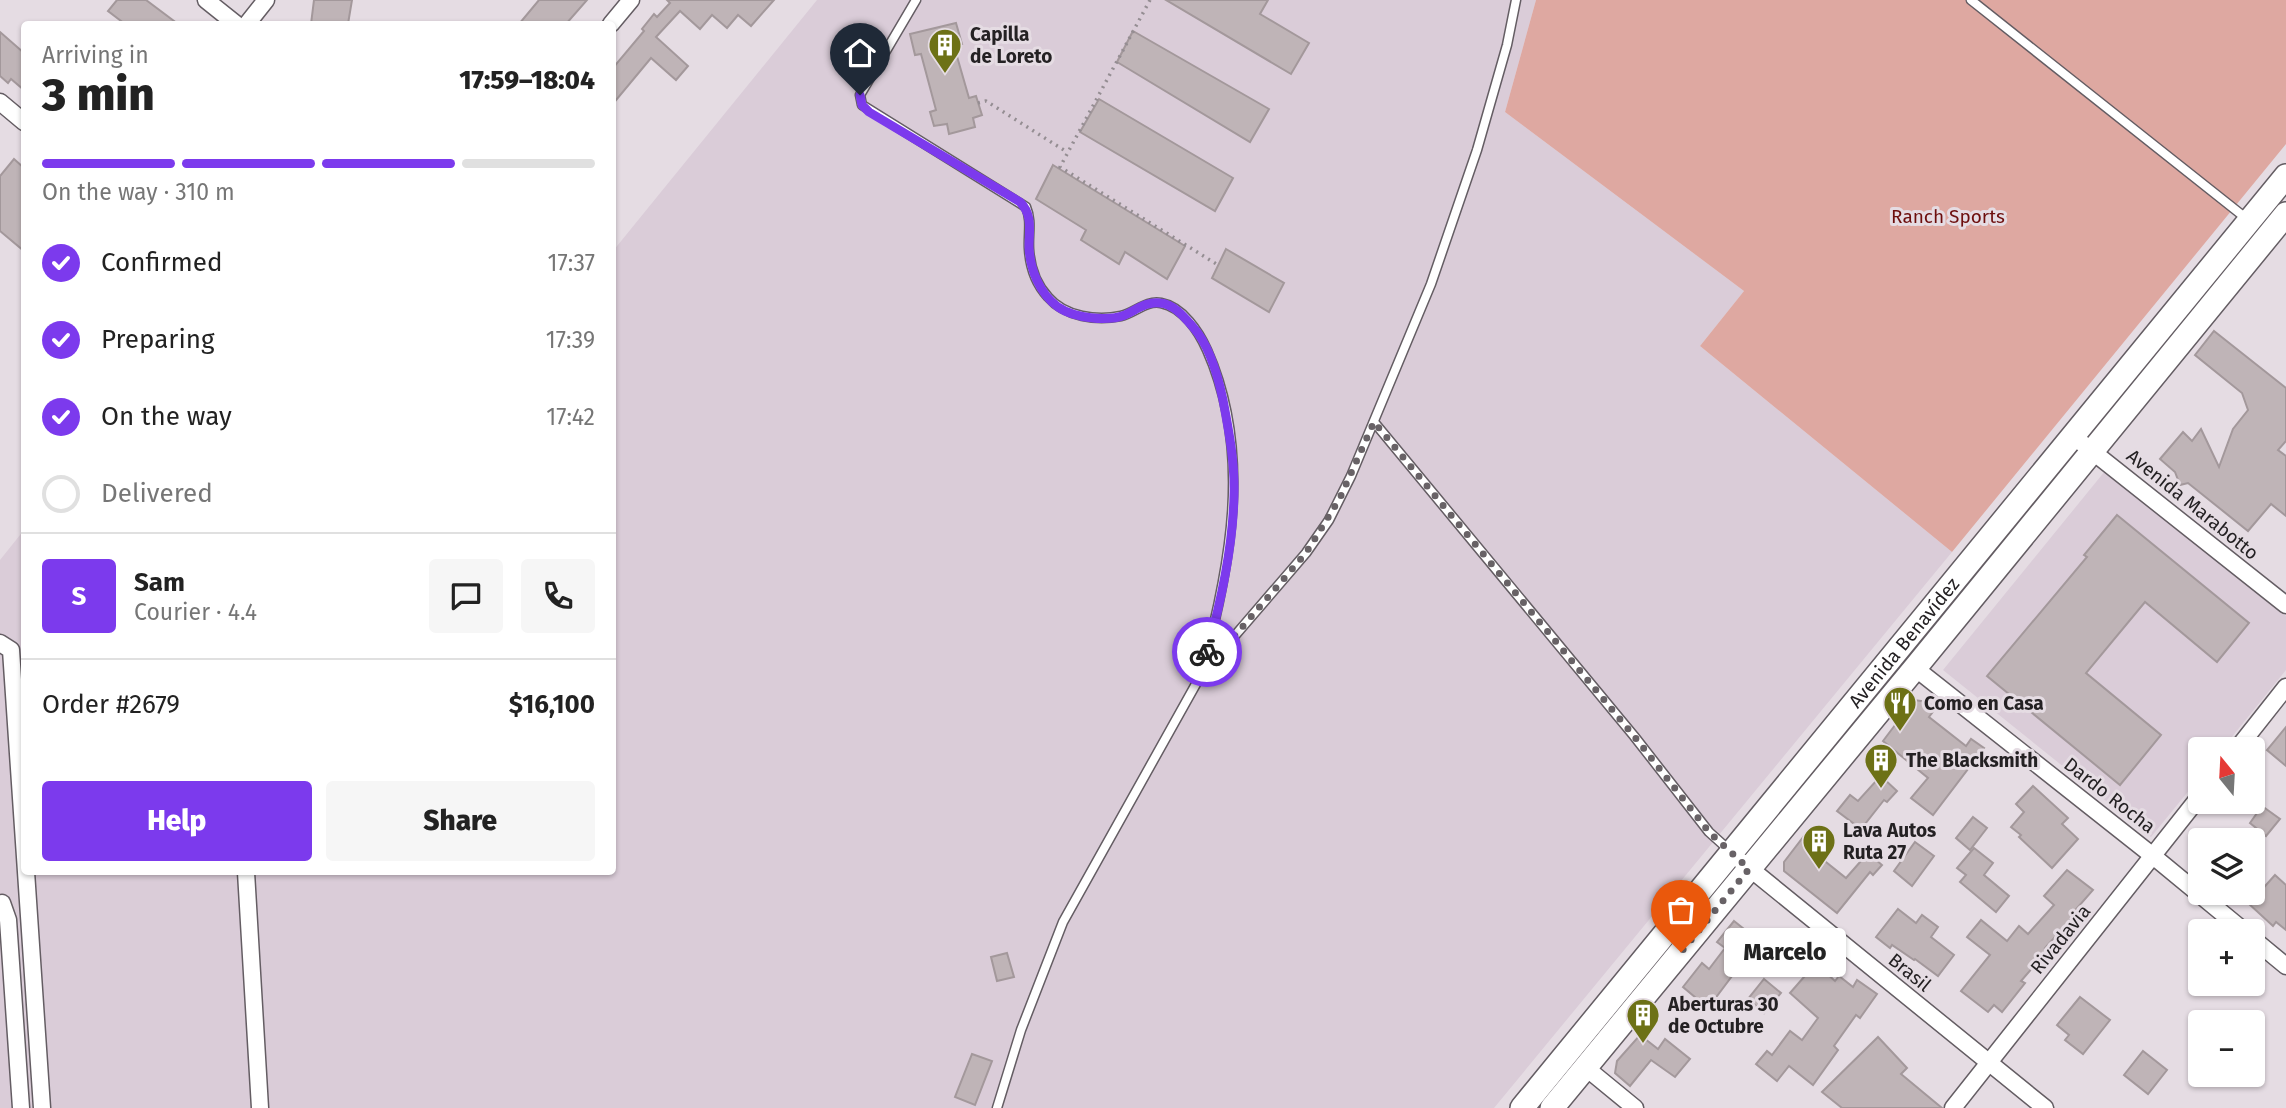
<!DOCTYPE html>
<html lang="en">
<head>
<meta charset="utf-8">
<style>
	:root { --surface:#fff; --page:#f6f6f6; --text:#222; --muted:#767676; --line:#e0e0e0; --accent:#7c3aed }
	body { margin:0; font-family:"Fira Sans",sans-serif; background:var(--page); color:var(--text); height:100vh; display:flex; flex-direction:column; font-size:26px; white-space:nowrap }
	* { box-sizing:border-box; margin:0 }
	p { font-size:23px; color:var(--muted) }
	.icon { flex:none; width:38px; height:38px; fill:none; stroke:currentColor; stroke-width:2; stroke-linecap:round; stroke-linejoin:round }
	.map { position:relative; flex:1; overflow:hidden }
	.side { position:absolute; left:21px; top:21px; width:595px; height:854px; display:flex; flex-direction:column; background:var(--surface); border-radius:7px; box-shadow:0 2px 5px #0004 }
	.side>* { flex:none }
	.needle { width:46px; rotate:342deg }
	.fabs { position:absolute; left:2188px; top:737px; display:grid; gap:14px }
	.fabs a { display:grid; place-items:center; width:77px; height:77px; border-radius:7px; background:var(--surface); box-shadow:0 2px 5px #0004; font-size:35px }
	.pin { position:absolute; display:grid; place-items:center; width:60px; height:60px; color:#fff; margin:-72px -30px; border-radius:50% 50% 50% 0; rotate:-45deg; box-shadow:0 0 7px #0007 }
	.pin .icon { rotate:45deg }
	.courier { position:absolute; display:grid; place-items:center; width:70px; height:70px; margin:-35px; border:5px solid #7c3aed; border-radius:50%; background:#fff; color:#222; box-shadow:0 2px 9px #0007 }
	.bubble { position:absolute; height:49px; border-radius:7px; background:var(--surface); box-shadow:0 2px 5px #0004; font-size:23px; font-weight:800; line-height:49px; text-align:center }
	.overview em { font-style:normal; font-weight:800 }
	.overview div { display:flex; flex-direction:column-reverse }
	.overview { display:flex; align-items:center; justify-content:space-between; height:119px; padding:0 21px }
	h1 { font-size:46px; font-weight:800; line-height:52px }
	.bar { display:grid; grid-template-columns:repeat(4,1fr); gap:10px 7px; align-content:center; height:84px; padding:0 21px }
	.bar i { height:9px; border-radius:5px; background:var(--line) }
	.bar .on { background:var(--accent) }
	.bar p { grid-column:span 4 }
	.line { display:flex; align-items:center; gap:18px; padding:0 21px; border-top:2px solid var(--line) }
	.line div { flex:1 }
	.round { display:grid; place-items:center; flex:none; width:74px; height:74px; border-radius:7px; background:var(--page) }
	ol { padding:0 21px; list-style:none }
	li { display:flex; align-items:center; gap:21px; height:77px }
	li p { margin-inline-start:auto }
	li .icon { padding:7px; border-radius:50%; background:var(--accent); color:#fff; stroke-width:4 }
	li:last-child { color:var(--muted) }
	li i { width:38px; height:38px; border:4px solid var(--line); border-radius:50% }
	.action { display:flex; gap:14px; margin-top:auto; padding:14px 21px }
	.action a { flex:1; height:80px; border-radius:7px; background:var(--accent); color:#fff; font-size:28px; font-weight:800; line-height:80px; text-align:center }
	.action a+a { background:var(--page); color:var(--text) }
	.map>svg:first-child { display:block }
</style>
</head>
<body>
<div class="map">
<svg width="2286" height="1108" viewBox="0 0 2286 1108">
	<rect width="100%" height="100%" fill="#e5dce3"/>
	<!-- built -->
	<g fill="#daccd8">
		<path d="M817,0H1536L1505,112L1744,291L1700,346L1952,552L1494,1108H0V560L24,530V872H612L613,251Z"/>
		<path d="M2105,471L2286,616V670L2222,749H2200V777L2151,837L1943,670Z"/>
	</g>
	<!-- green -->
	<path fill="#dea8a1" d="M1536,0H2286V144L1952,552L1700,346L1744,291L1505,112Z"/>
	<!-- building -->
	<g fill="#bfb4b7" stroke="#a3989b" stroke-width="2">
		<path d="M117,0H146L178,24H125L108,11Z"/>
		<path d="M314,0H352L348,24H311Z"/>
		<path d="M539,0H587L566,24H519Z"/>
		<path d="M667,0H774L751,26L738,15L727,28L712,15L700,29L680,11L656,37L688,66L676,80L651,58L612,105V69L644,31L642,29L654,14L657,17L670,3Z"/>
		<path d="M1166,0H1268L1260,14L1309,43L1291,74Z"/>
		<path d="M956,23L962,44L954,46L969,98L976,96L982,115L973,118L975,127L949,134L947,124L934,126L930,112L936,110L921,54L915,55L910,34Z"/>
		<path d="M1133,31L1269,109L1250,142L1117,62Z"/>
		<path d="M0,32L24,53V90L11,79L8,83L0,76Z"/>
		<path d="M1099,99L1233,178L1215,211L1080,132Z"/>
		<path d="M14,159L24,168V251L0,231V176Z"/>
		<path d="M1053,165L1185,246L1167,279L1125,252L1119,264L1081,240L1086,230L1036,199Z"/>
		<path d="M1226,249L1284,283L1269,312L1212,278Z"/>
		<path d="M2214,331L2286,388V441L2278,450L2286,456V516L2271,504L2248,531L2188,483L2180,485L2175,472L2160,459L2183,432L2192,441L2201,429L2219,467L2233,429L2248,410L2242,393L2195,355Z"/>
		<path d="M2117,515L2249,623L2217,662L2145,602L2086,673L2161,735L2120,785L1987,676L2087,557L2084,555Z"/>
		<path d="M1914,700L1928,702L1935,709L1929,717L1966,746L1971,739L1984,748L1933,815L1911,798L1928,778L1883,741Z"/>
		<path d="M2286,727V766L2267,750Z"/>
		<path d="M1883,778L1897,791L1887,802L1884,800L1861,829L1837,811L1850,795L1858,801L1876,781L1879,783Z"/>
		<path d="M2033,786L2068,818L2062,824L2078,839L2052,868L2019,837L2021,835L2011,827L2024,812L2016,804Z"/>
		<path d="M2262,806L2280,819L2266,836L2250,823Z"/>
		<path d="M1973,817L1987,828L1970,850L1956,838Z"/>
		<path d="M1804,836L1820,849L1816,854L1846,878L1868,853L1882,865L1873,875L1870,872L1837,913L1784,871V862Z"/>
		<path d="M1915,842L1934,856L1912,886L1894,871Z"/>
		<path d="M1974,848L1993,863L1984,875L2009,896L1996,912L1960,882L1966,875L1957,868Z"/>
		<path d="M2067,870L2093,890L2071,915L2073,917L2045,948L2048,950L2021,981L2025,983L2002,1012L1994,1005L1988,1012L1961,991L1990,955L1967,937L1981,920L2007,941L2019,926L2028,934L2054,905L2044,896Z"/>
		<path d="M2275,875L2286,885V930L2276,922L2273,926L2249,904Z"/>
		<path d="M1898,909L1916,923L1922,915L1938,927L1931,937L1954,955L1938,976L1915,959L1914,960L1892,945L1890,948L1876,937Z"/>
		<path d="M1734,921L1754,937L1736,961L1741,964L1708,1008L1683,987L1702,963L1709,969L1725,948L1717,942Z"/>
		<path d="M1007,953L1014,977L997,981L991,957Z"/>
		<path d="M1811,969L1818,975L1823,970L1835,981L1839,976L1853,987L1857,980L1877,994L1860,1018L1856,1015L1834,1046L1838,1050L1813,1085L1789,1066L1777,1081L1756,1064L1767,1051L1772,1055L1790,1031L1802,1040L1818,1018L1790,993Z"/>
		<path d="M1764,979L1781,993L1764,1013L1748,999Z"/>
		<path d="M2080,997L2110,1020L2083,1054L2065,1040L2069,1035L2057,1025Z"/>
		<path d="M1640,1035L1658,1049L1665,1039L1690,1059L1675,1077L1651,1060L1630,1086L1615,1073L1617,1061Z"/>
		<path d="M1878,1037L1907,1068L1901,1074L1942,1108H1842L1822,1092Z"/>
		<path d="M2143,1051L2167,1070L2148,1094L2124,1075Z"/>
		<path d="M972,1054L992,1061L975,1105L955,1097Z"/>
	</g>
	<g fill="none" stroke-linecap="round" stroke-linejoin="round">
		<defs>
			<g id="lane">
				<path d="M916,0L860,95L862,105L1026,207C1032,221 1028,234 1029,249C1030,266 1036,284 1048,297C1065,317 1097,321 1121,316C1135,313 1146,300 1161,303C1183,307 1199,332 1207,350C1253,453 1230,568 1202,672"/>
				<path d="M1971,0L2247,219"/>
				<path d="M1374,422L1634,736L1709,832L1729,850"/>
				<path d="M997,1108L1021,1030L1063,922L1201,675L1306,553L1329,520L1351,476L1431,284L1477,150L1507,45L1516,0"/>
			</g>
			<g id="street">
				<path d="M206,0L236,24"/>
				<path d="M247,24L266,0"/>
				<path d="M611,24L631,0"/>
				<path d="M0,102L24,122"/>
				<path d="M2073,436L2286,605"/>
				<path d="M0,643L11,650L42,1108"/>
				<path d="M1915,668L2153,856L2244,931"/>
				<path d="M2237,749L2286,687"/>
				<path d="M1742,862L2045,1108"/>
				<path d="M246,872L260,1108"/>
				<path d="M2,903L8,920L21,1108"/>
				<path d="M2252,938L2286,966"/>
				<path d="M1585,1067L1635,1108"/>
				<path d="M1953,1108L2200,796"/>
			</g>
			<g id="secondary">
				<path id="s1" d="M1522,1108L2286,176"/>
				<path d="M1552,1108L1915,668L2286,214"/>
			</g>
		</defs>
		<!-- lane casing -->
		<use href="#lane" stroke="#645d63" stroke-width="11"/>
		<!-- street casing -->
		<use href="#street" stroke="#645d63" stroke-width="19"/>
		<!-- secondary casing -->
		<use href="#secondary" stroke="#645d63" stroke-width="26"/>
		<!-- path -->
		<g stroke="#948d92" stroke-width="3.5" stroke-dasharray="2 5" stroke-linecap="butt">
			<path d="M1150,0L1060,167L1218,265"/>
			<path d="M978,103L986,101L1067,152"/>
		</g>
		<!-- lane -->
		<use href="#lane" stroke="#fff" stroke-width="8"/>
		<!-- street -->
		<use href="#street" stroke="#fff" stroke-width="16"/>
		<!-- secondary -->
		<use href="#secondary" stroke="#fff" stroke-width="23"/>
	</g>
	<g fill="none" stroke-linecap="round" stroke-linejoin="round">
		<!-- done -->
		<path stroke="#686266" stroke-width="7" stroke-dasharray="0 12.6" d="M1207,652L1201,675L1306,553L1340,498L1374,422L1634,736L1709,832L1749,869L1681,952"/>
		<!-- route -->
		<path stroke="#7c3aed" stroke-width="9" d="M860,95L862,105L869,112L1020,202C1033,215 1029,230 1029,247C1030,269 1039,293 1058,307C1074,318 1107,322 1125,315C1136,310 1147,301 1160,303C1174,304 1185,318 1193,327C1210,346 1218,376 1223,400C1229,432 1235,463 1234,495C1233,547 1221,602 1207,652"/>
	</g>
	<!-- icons -->
	<defs>
		<symbol id="building-pin" viewBox="-11 -11 22 30"><path d="M0 17L-7.5 6A9.5 9.5 0 1 1 7.5 6Z" fill="#6d7116" stroke="#e5dce3"/><path d="M-4-6H4V6H1V3H-1V6H-4ZM-2.5-4.3h1.7v1.8h-1.7ZM.8-4.3h1.7v1.8H.8ZM-2.5-1h1.7V.8h-1.7ZM.8-1h1.7V.8H.8Z" fill="#fff"/></symbol>
		<symbol id="restaurant-pin" viewBox="-11 -11 22 30"><path d="M0 17L-7.5 6A9.5 9.5 0 1 1 7.5 6Z" fill="#6d7116" stroke="#e5dce3"/><path d="M-5-6h1v4h1v-4h1v4h1v-4h1v5L-1.5 .5V6h-2V.5L-5-1ZM5-6V6H3V1.5H1.5Q1.5-4 5-6Z" fill="#fff"/></symbol>
	</defs>
	<g fill-rule="evenodd">
		<use href="#building-pin" x="926" y="26" width="38" height="52"/>
		<use href="#restaurant-pin" x="1881" y="684" width="38" height="52"/>
		<use href="#building-pin" x="1862" y="741" width="38" height="52"/>
		<use href="#building-pin" x="1800" y="822" width="38" height="52"/>
		<use href="#building-pin" x="1624" y="996" width="38" height="52"/>
	</g>
	<g text-anchor="middle" stroke-width="6" stroke-linejoin="round" paint-order="stroke">
		<!-- poi labels -->
		<g font-size="19" font-weight="bold" fill="#242123" stroke="#e5dce3" text-anchor="start">
			<text x="970" y="41">Capilla<tspan x="970" dy="22">de Loreto</tspan></text>
			<text x="1924" y="710">Como en Casa</text>
			<text x="1906" y="767">The Blacksmith</text>
			<text x="1843" y="837">Lava Autos<tspan x="1843" dy="22">Ruta 27</tspan></text>
			<text x="1668" y="1011">Aberturas 30<tspan x="1668" dy="22">de Octubre</tspan></text>
		</g>
		<!-- park labels -->
		<g font-size="19" fill="#6d0e0d" stroke="#e5dce3">
			<text x="1948" y="223">Ranch Sports</text>
		</g>
		<!-- street labels -->
		<g font-size="19" fill="#242123" stroke="#e5dce3">
			<text transform="translate(2193 504) rotate(39)" y="7">Avenida Marabotto</text>
			<text dy="7" stroke="none"><textPath href="#s1" startOffset="602">Avenida Benavídez</textPath></text>
			<text transform="translate(2110 795) rotate(38)" y="7">Dardo Rocha</text>
			<text transform="translate(2060 939) rotate(-51)" y="7">Rivadavia</text>
			<text transform="translate(1910 972) rotate(39)" y="7">Brasil</text>
		</g>
	</g>
</svg>
<div class="fabs">
<a><svg class="needle" viewBox="-14 -14 28 28"><path d="M0-13l5 13h-10z" fill="#e53935"/><path d="M0 13l5-13h-10z" fill="#767676"/></svg></a>
<a><svg class="icon" aria-label="layers" viewBox="0 0 24 24"><path d="M12 4l9 5-9 5-9-5zM3 14l9 5 9-5"/></svg></a>
<a>+</a>
<a>−</a>
</div>
<div class="pin" style="left:1681px;top:952px;background:#ea580c"><svg class="icon" aria-label="bag" viewBox="0 0 24 24"><path d="M5 8h14l-1 12H6zM9 8a3 3 0 0 1 6 0"/></svg></div>
<div class="pin" style="left:860px;top:95px;background:#1f2937"><svg class="icon" aria-label="home" viewBox="0 0 24 24"><path d="M3 11l9-7 9 7M6 9v11h12V9"/></svg></div>
<div class="courier" style="left:1207px;top:652px"><svg class="icon" aria-label="bike" viewBox="0 0 24 24"><circle cx="6" cy="16" r="4"/><circle cx="18" cy="16" r="4"/><path d="M6 16l4-8h5l3 8M10 8l3 8H6M13 5h3"/></svg></div>
<div class="bubble" style="left:1724px;top:928px;width:122px">Marcelo</div>
<section class="side">
<div class="overview"><div><h1>3 min</h1><p>Arriving in</p></div><em>17:59–18:04</em></div>
<div class="bar"><i class="on"></i><i class="on"></i><i class="on"></i><i></i><p>On the way · 310 m</p></div>
<ol>
<li><svg class="icon" aria-label="check" viewBox="0 0 24 24"><path d="M5 12l5 5 9-10"/></svg>Confirmed<p>17:37</p></li>
<li><svg class="icon" aria-label="check" viewBox="0 0 24 24"><path d="M5 12l5 5 9-10"/></svg>Preparing<p>17:39</p></li>
<li><svg class="icon" aria-label="check" viewBox="0 0 24 24"><path d="M5 12l5 5 9-10"/></svg>On the way<p>17:42</p></li>
<li><i></i>Delivered</li>
</ol>
<div class="line" style="height:126px"><b class="round" style="background:var(--accent);color:#fff">S</b><div><b>Sam</b><p>Courier · 4.4</p></div><a class="round"><svg class="icon" aria-label="chat" viewBox="0 0 24 24"><path d="M4 5h16v11H9l-5 4z"/></svg></a><a class="round"><svg class="icon" aria-label="phone" viewBox="0 0 24 24"><path d="M5 4h4l2 5-3 2q2 4 5 5l2-3 5 2v4C11 20 4 13 5 4z"/></svg></a></div>
<div class="line" style="height:91px"><div>Order #2679</div><b>$16,100</b></div>
<div class="action"><a>Help</a><a>Share</a></div>
</section>
</div>
</body>
</html>
